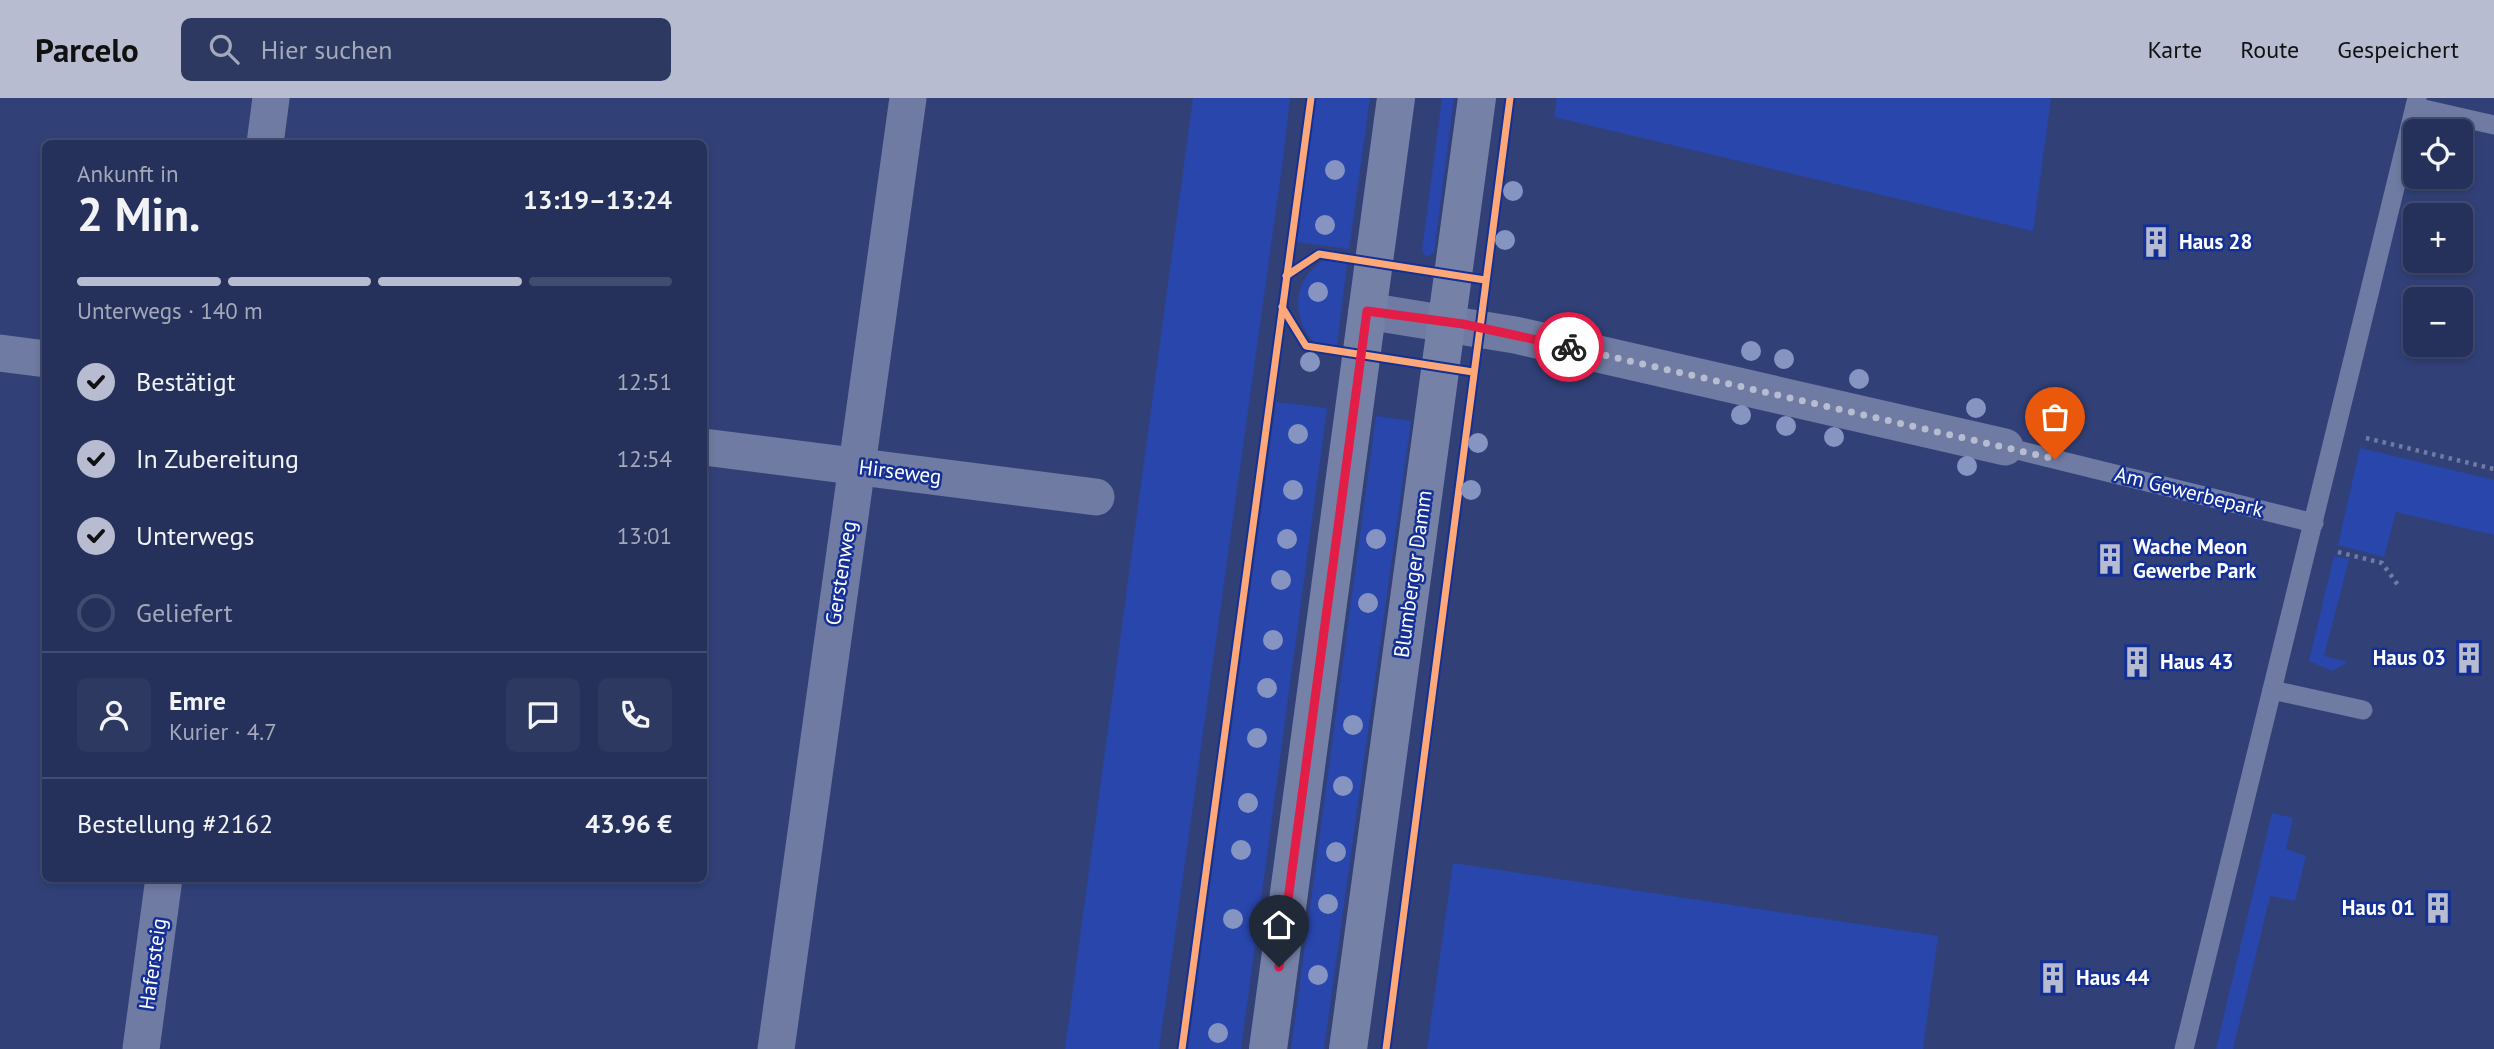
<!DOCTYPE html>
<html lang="de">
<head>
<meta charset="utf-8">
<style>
	:root { --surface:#25315a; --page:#2d3960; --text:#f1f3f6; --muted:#a3a9bb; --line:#424c70; --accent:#b7bcd0 }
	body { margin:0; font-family:"PT Sans",sans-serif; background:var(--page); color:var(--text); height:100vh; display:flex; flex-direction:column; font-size:26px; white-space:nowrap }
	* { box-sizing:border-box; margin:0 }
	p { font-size:23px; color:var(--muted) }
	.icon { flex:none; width:38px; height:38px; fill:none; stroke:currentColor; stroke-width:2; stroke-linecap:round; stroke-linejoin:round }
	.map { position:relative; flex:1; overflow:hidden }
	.panel { position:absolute; left:42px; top:42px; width:665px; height:742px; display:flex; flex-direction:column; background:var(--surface); border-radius:10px; box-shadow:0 4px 10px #0003,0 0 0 2px var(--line) }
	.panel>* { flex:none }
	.controls { position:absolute; left:2403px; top:21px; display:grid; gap:14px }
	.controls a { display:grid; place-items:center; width:70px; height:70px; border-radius:10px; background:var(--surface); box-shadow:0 4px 10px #0003,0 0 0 2px var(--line); font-size:35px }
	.pin { position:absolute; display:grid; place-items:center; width:60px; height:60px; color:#fff; margin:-72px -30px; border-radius:50% 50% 50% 0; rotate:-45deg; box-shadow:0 0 7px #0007 }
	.pin .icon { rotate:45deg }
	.courier { position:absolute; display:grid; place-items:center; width:70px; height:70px; margin:-35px; border:5px solid #e11d48; border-radius:50%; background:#fff; color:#222; box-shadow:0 2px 9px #0007 }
	.overview em { font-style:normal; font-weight:700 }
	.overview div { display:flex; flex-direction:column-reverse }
	.overview { display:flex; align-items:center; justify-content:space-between; height:119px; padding:0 35px }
	h1 { font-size:46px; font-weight:700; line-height:52px }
	.bar { display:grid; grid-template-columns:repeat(4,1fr); gap:10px 7px; align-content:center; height:84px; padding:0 35px }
	.bar i { height:9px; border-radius:5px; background:var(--line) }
	.bar .on { background:var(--accent) }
	.bar p { grid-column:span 4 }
	.line { display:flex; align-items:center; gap:18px; padding:0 35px; border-top:2px solid var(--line) }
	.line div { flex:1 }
	.round { display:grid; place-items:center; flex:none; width:74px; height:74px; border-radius:10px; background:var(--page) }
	ol { padding:0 35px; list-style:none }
	li { display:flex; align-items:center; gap:21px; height:77px }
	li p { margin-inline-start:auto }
	li .icon { padding:7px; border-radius:50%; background:var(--accent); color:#111; stroke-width:4 }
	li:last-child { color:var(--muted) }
	li i { width:38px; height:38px; border:4px solid var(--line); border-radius:50% }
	header { display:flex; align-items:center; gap:42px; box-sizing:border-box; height:98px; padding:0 35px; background:var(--accent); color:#111 }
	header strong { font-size:33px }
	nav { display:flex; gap:38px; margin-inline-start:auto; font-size:24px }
	.search { width:490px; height:63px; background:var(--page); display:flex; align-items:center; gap:18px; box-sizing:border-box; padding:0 24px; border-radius:10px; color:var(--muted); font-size:26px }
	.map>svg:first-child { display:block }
</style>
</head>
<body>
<header>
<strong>Parcelo</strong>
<div class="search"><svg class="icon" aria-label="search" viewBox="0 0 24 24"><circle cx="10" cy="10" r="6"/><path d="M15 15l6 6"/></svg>Hier suchen</div>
<nav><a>Karte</a><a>Route</a><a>Gespeichert</a></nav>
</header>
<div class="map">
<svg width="2494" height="951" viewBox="0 0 2494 951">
	<rect width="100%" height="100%" fill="#314178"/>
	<!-- green -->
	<g fill="#2846ac">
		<path d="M1193,0H1290L1283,61L1159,951H1065Z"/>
		<path d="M1315,0H1370L1349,151L1296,144Z"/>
		<path d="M1442,0H1454L1434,155L1426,159L1422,153Z"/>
		<path d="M1557,0H2051L2033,133L1554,19Z"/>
		<path d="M1323,163L1347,165L1337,248L1314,244C1291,220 1292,181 1323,163Z"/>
		<path d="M1276,304L1327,310L1241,951H1188Z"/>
		<path d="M1376,318L1411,323L1324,951H1291Z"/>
		<path d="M2360,350L2494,382V437L2396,414L2384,459L2338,447Z"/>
		<path d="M2334,458L2349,461L2324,558L2348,564L2332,573L2309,563Z"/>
		<path d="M2272,715L2293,720L2286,751L2306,758L2295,803L2270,798L2233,951H2216Z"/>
		<path d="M1453,765L1938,838L1923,951H1427Z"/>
	</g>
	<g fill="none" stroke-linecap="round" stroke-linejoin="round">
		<!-- path -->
		<g stroke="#707ba3" stroke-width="4.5" stroke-dasharray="3.5 5" stroke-linecap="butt">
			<path d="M2366,340L2494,371"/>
			<path d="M2338,454L2382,465L2398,487"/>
		</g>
		<!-- lane -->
		<g stroke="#707ba3" stroke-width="19">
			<path d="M2415,9L2494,27"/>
			<path d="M2005,349L2314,425"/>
			<path d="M2272,592L2363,612"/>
			<path d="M2184,951L2417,0"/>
		</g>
		<!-- street -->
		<g stroke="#707ba3" stroke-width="37">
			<path d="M265,46L271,0"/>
			<path d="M1367,213L1515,237L2005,349"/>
			<path d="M0,255L46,261"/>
			<path d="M704,349L1096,399"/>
			<path d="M141,951L164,780"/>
			<path d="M776,951L908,0"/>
		</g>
		<!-- secondary -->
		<g stroke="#7581a7" stroke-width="38">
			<path d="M1268,951L1396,0"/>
			<path d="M1348,951L1477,0"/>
		</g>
		<defs>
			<g id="cycleway">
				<path d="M1286,178L1319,156L1485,182"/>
				<path d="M1282,209L1306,248L1473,274"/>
				<path d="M1182,951L1311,0"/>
				<path d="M1386,951L1510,0"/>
			</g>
		</defs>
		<!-- cycleway casing -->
		<use href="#cycleway" stroke="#143095" stroke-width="11"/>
		<!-- cycleway -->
		<use href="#cycleway" stroke="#fea87a" stroke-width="7"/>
	</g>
	<!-- trees -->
	<g fill="#8694c1">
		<circle cx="1335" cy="72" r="10"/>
		<circle cx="1513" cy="93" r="10"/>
		<circle cx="1325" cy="127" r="10"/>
		<circle cx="1505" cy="142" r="10"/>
		<circle cx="1318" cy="194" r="10"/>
		<circle cx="1751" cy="253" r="10"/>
		<circle cx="1784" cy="261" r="10"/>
		<circle cx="1310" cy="264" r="10"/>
		<circle cx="1859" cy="281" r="10"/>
		<circle cx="1976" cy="310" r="10"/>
		<circle cx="1741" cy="317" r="10"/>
		<circle cx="1786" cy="328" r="10"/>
		<circle cx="1298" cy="336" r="10"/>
		<circle cx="1834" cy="339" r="10"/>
		<circle cx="1478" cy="345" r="10"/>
		<circle cx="1967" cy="368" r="10"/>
		<circle cx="1293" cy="392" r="10"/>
		<circle cx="1471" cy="392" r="10"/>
		<circle cx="1287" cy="441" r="10"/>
		<circle cx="1376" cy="441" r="10"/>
		<circle cx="1281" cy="482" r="10"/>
		<circle cx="1368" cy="505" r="10"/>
		<circle cx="1273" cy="542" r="10"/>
		<circle cx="1267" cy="590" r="10"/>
		<circle cx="1353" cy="627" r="10"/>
		<circle cx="1257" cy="640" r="10"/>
		<circle cx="1343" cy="688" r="10"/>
		<circle cx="1248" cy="705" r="10"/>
		<circle cx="1241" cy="752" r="10"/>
		<circle cx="1336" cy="754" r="10"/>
		<circle cx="1328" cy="806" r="10"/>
		<circle cx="1233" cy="821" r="10"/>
		<circle cx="1318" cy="877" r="10"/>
		<circle cx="1218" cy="935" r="10"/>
	</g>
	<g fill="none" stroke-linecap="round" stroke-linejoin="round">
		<!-- done -->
		<path stroke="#b7bcd0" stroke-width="7" stroke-dasharray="0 12.6" d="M1569,249L2055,361"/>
		<!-- route -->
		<path stroke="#e11d48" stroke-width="9" d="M1279,869L1367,213L1463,226L1569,249"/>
	</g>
	<!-- icons -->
	<defs>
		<symbol id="building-bare" viewBox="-9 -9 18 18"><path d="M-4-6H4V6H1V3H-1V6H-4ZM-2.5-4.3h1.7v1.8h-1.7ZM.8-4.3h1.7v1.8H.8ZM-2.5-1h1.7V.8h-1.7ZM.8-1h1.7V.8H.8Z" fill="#b7bcd0" stroke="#143095" stroke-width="2.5" paint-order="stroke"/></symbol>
	</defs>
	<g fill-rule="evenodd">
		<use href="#building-bare" x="2134" y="122" width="44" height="44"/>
		<use href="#building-bare" x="2088" y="439" width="44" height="44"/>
		<use href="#building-bare" x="2447" y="538" width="44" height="44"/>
		<use href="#building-bare" x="2115" y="542" width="44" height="44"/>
		<use href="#building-bare" x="2416" y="788" width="44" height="44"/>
		<use href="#building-bare" x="2031" y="858" width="44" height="44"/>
	</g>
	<g text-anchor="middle" stroke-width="5" stroke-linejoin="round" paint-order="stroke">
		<!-- poi labels -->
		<g font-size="21" font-weight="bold" fill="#fff" stroke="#143095" text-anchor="start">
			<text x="2179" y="151">Haus 28</text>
			<text x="2133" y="456">Wache Meon<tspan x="2133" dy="24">Gewerbe Park</tspan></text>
			<text x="2446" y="567" text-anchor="end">Haus 03</text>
			<text x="2160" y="571">Haus 43</text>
			<text x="2415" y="817" text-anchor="end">Haus 01</text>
			<text x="2076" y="887">Haus 44</text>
		</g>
		<!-- street labels -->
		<g font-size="21" fill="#fff" stroke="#143095">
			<text transform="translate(900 374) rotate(7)" y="7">Hirseweg</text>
			<text transform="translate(2189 394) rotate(14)" y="7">Am Gewerbepark</text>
			<text transform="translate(841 475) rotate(-81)" y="7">Gerstenweg</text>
			<text transform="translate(1413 476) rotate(-82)" y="7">Blumberger Damm</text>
			<text transform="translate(153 866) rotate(-82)" y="7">Hafersteig</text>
		</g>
	</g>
</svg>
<div class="controls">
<a><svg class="icon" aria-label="locate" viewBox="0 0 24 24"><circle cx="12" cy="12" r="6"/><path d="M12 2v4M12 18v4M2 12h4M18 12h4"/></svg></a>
<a>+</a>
<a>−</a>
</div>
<div class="pin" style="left:2055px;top:361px;background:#ea580c"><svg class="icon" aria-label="bag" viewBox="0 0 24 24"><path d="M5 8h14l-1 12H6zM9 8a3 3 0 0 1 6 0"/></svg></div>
<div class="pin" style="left:1279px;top:869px;background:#1f2937"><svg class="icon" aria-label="home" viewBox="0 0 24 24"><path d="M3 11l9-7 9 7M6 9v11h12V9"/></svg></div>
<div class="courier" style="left:1569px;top:249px"><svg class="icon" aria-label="bike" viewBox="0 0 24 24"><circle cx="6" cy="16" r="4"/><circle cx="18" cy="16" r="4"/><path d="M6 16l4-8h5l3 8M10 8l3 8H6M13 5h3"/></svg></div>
<section class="panel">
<div class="overview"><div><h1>2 Min.</h1><p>Ankunft in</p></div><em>13:19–13:24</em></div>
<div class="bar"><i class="on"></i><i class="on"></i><i class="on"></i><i></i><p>Unterwegs · 140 m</p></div>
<ol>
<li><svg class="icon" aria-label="check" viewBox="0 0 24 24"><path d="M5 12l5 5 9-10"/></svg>Bestätigt<p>12:51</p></li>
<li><svg class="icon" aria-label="check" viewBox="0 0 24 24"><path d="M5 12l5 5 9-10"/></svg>In Zubereitung<p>12:54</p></li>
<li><svg class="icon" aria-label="check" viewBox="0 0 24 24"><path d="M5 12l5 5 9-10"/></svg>Unterwegs<p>13:01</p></li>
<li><i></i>Geliefert</li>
</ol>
<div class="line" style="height:126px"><a class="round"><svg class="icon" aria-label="person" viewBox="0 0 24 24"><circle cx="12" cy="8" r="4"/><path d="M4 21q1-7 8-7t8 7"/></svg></a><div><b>Emre</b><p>Kurier · 4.7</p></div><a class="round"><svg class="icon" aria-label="chat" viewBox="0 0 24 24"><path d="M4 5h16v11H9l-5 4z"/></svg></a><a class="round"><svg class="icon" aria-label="phone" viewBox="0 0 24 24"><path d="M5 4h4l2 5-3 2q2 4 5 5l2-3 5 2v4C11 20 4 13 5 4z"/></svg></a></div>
<div class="line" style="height:91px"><div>Bestellung #2162</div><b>43.96 €</b></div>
</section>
</div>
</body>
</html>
